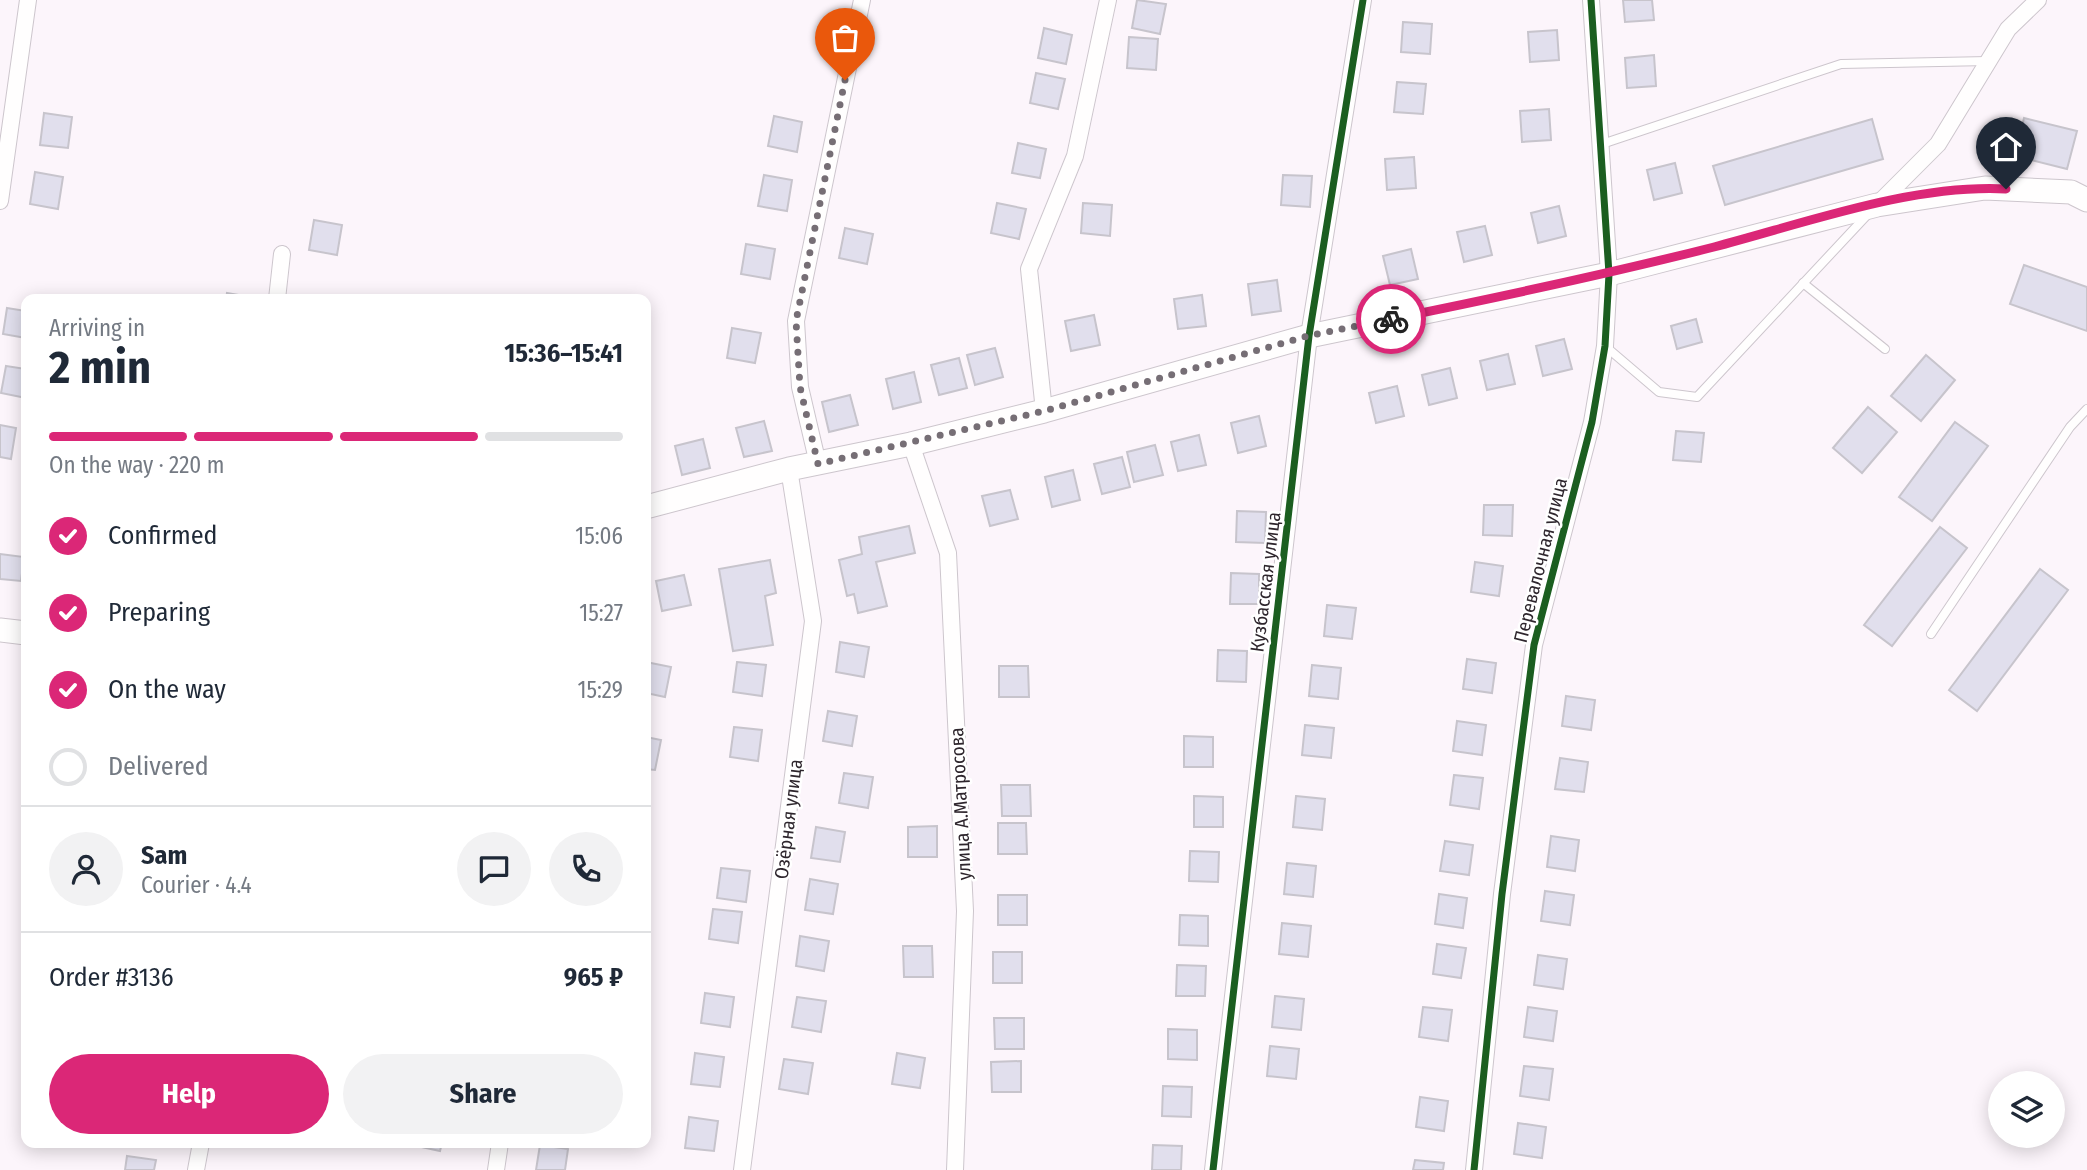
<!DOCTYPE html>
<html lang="en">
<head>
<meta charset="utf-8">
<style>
	:root { --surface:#fff; --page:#f2f2f3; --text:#1f2937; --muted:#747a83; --line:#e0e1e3; --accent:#db2777 }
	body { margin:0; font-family:"Fira Sans Condensed",sans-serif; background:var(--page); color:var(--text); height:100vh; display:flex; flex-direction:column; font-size:26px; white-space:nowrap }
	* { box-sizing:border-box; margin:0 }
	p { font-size:23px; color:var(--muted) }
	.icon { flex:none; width:38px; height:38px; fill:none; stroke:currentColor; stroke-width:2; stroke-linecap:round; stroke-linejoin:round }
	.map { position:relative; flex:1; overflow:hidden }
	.drawer { position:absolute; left:21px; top:294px; width:630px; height:854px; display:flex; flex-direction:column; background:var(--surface); border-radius:14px; box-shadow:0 4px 18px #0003 }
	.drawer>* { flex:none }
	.fabs { position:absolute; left:1988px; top:1071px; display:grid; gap:14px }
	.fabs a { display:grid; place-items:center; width:77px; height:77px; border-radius:50%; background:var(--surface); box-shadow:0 4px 18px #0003; font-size:35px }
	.pin { position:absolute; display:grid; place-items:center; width:60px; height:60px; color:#fff; margin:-72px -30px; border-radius:50% 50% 50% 0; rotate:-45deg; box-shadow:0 0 7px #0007 }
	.pin .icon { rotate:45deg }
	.courier { position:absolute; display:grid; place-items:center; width:70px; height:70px; margin:-35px; border:5px solid #db2777; border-radius:50%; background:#fff; color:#222; box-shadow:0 2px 9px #0007 }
	.overview em { font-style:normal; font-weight:700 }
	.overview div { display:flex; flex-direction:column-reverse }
	.overview { display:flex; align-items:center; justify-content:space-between; height:119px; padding:0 28px }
	h1 { font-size:46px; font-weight:700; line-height:52px }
	.bar { display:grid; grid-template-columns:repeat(4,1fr); gap:10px 7px; align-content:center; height:84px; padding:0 28px }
	.bar i { height:9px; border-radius:5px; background:var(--line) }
	.bar .selected { background:var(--accent) }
	.bar p { grid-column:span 4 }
	.line { display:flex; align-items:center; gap:18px; padding:0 28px; border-top:2px solid var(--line) }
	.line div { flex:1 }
	.round { display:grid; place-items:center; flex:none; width:74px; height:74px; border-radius:37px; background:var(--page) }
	ol { padding:0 28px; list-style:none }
	li { display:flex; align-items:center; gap:21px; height:77px }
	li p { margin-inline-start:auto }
	li .icon { padding:7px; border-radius:50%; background:var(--accent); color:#fff; stroke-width:4 }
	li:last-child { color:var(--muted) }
	li i { width:38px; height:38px; border:4px solid var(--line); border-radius:50% }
	.button { display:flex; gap:14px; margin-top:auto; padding:14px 28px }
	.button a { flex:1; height:80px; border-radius:42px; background:var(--accent); color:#fff; font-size:28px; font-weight:700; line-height:80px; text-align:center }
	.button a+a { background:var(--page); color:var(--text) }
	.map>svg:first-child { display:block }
</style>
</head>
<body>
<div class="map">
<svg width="2087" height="1170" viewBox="0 0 2087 1170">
	<rect width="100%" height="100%" fill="#fcf5fb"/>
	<!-- building -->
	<g fill="#e1dfed" stroke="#c7c4cc" stroke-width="2">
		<path d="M1137,0L1166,4L1160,34L1132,28Z"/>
		<path d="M1623,0H1652L1654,20L1625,22Z"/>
		<path d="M1403,22L1432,24L1430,54L1401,52Z"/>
		<path d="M1044,28L1072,35L1066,64L1038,58Z"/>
		<path d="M1557,30L1559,60L1530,62L1528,32Z"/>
		<path d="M1129,37L1158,39L1156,70L1127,68Z"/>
		<path d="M1654,55L1656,86L1627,88L1625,58Z"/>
		<path d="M1036,73L1065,79L1058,109L1030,103Z"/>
		<path d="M1397,82L1426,84L1423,114L1394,112Z"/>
		<path d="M1549,109L1551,140L1522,142L1520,111Z"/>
		<path d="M44,113L72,117L68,148L40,145Z"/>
		<path d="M774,116L802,122L797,152L768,146Z"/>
		<path d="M2024,118L2077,131L2067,169L2015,156Z"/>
		<path d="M1872,119L1883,159L1725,205L1713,166Z"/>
		<path d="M1018,143L1046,149L1040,178L1012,173Z"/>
		<path d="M1414,157L1416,188L1387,190L1385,159Z"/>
		<path d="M1675,163L1682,193L1654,200L1647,170Z"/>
		<path d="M35,172L63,177L58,209L30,204Z"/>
		<path d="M764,175L792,180L787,211L758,206Z"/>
		<path d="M1283,175L1312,176L1310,207L1281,205Z"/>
		<path d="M997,203L1026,209L1019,239L991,233Z"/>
		<path d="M1083,203L1112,205L1110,236L1081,233Z"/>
		<path d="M1559,206L1566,236L1538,243L1531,213Z"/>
		<path d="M314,220L342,225L337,255L309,250Z"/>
		<path d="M1485,226L1492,255L1464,262L1457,232Z"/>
		<path d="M845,228L873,234L867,264L839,258Z"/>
		<path d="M746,244L775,249L770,279L741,274Z"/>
		<path d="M1411,249L1418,279L1390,285L1383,256Z"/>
		<path d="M2024,265L2087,287V331L2010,304Z"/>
		<path d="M1277,280L1281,311L1252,315L1248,284Z"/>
		<path d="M227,293L256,298L255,299H226Z"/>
		<path d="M1202,295L1206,326L1178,329L1174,299Z"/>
		<path d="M7,308L26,311V338L3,334Z"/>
		<path d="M1094,315L1100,345L1071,351L1065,321Z"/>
		<path d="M1696,319L1702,342L1677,349L1671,326Z"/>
		<path d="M732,328L761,333L755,363L727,358Z"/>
		<path d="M1564,339L1572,369L1543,376L1536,346Z"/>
		<path d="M995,348L1003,377L975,385L967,355Z"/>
		<path d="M1508,354L1515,384L1487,390L1480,361Z"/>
		<path d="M1926,355L1955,380L1921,421L1891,396Z"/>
		<path d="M959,358L967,388L939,395L931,365Z"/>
		<path d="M6,366L26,369V398L1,393Z"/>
		<path d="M1450,368L1457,398L1429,405L1422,375Z"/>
		<path d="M914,372L921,402L893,409L886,379Z"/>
		<path d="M1397,386L1404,416L1376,423L1369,393Z"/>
		<path d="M850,395L858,425L829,432L822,402Z"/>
		<path d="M1868,407L1897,432L1862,473L1833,448Z"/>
		<path d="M1259,416L1266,446L1238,453L1231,423Z"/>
		<path d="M764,421L772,451L744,457L736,428Z"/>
		<path d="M1955,422L1988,446L1932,521L1899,497Z"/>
		<path d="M0,425L16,428L11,459L0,457Z"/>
		<path d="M1676,431L1704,433L1701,462L1673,460Z"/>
		<path d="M1199,435L1206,465L1178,471L1171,442Z"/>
		<path d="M703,439L710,468L682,475L675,446Z"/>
		<path d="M1155,445L1163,475L1134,482L1127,452Z"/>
		<path d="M1122,457L1130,487L1102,494L1094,464Z"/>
		<path d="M1073,470L1080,500L1052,507L1045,477Z"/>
		<path d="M1010,490L1018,519L990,526L982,496Z"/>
		<path d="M1484,505H1513L1512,536L1483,535Z"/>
		<path d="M1237,511L1266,512L1265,543L1236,542Z"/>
		<path d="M909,526L915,553L876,562L887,606L858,613L854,594L847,596L839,560L862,554L859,537Z"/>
		<path d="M1940,527L1967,548L1892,646L1864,625Z"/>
		<path d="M0,554L24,557L21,581L0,579Z"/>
		<path d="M770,560L776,593L765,596L773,645L733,651L719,569Z"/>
		<path d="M1475,562L1503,566L1499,596L1471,592Z"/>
		<path d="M2040,569L2068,590L1977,711L1949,690Z"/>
		<path d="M1231,573L1259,574V604H1230Z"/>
		<path d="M684,575L691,605L662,611L656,581Z"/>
		<path d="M1327,605L1356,608L1352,639L1324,636Z"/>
		<path d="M840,642L869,647L864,677L836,672Z"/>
		<path d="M1218,650L1247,651L1246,682L1217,681Z"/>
		<path d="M1467,659L1496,663L1492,693L1463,689Z"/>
		<path d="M646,662L671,667L665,697L646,693Z"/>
		<path d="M737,662L766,665L762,696L733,692Z"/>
		<path d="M1312,665L1341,668L1338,699L1309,696Z"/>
		<path d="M999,666H1028L1029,697H999Z"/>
		<path d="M1566,696L1595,700L1591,730L1562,726Z"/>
		<path d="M828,711L857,716L852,746L823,741Z"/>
		<path d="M1457,721L1486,725L1482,755L1453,751Z"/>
		<path d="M1305,725L1334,728L1331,758L1302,755Z"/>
		<path d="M734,727L762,730L758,761L730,757Z"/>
		<path d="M1184,736L1213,737V767H1184Z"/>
		<path d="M646,737L661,740L655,770L646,769Z"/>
		<path d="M1560,758L1588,762L1584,792L1555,789Z"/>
		<path d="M844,773L873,777L868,808L839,803Z"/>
		<path d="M1454,775L1483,778L1479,809L1450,805Z"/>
		<path d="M1001,785H1030L1031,816H1002Z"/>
		<path d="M1194,796L1223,797V827H1194Z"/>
		<path d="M1296,796L1325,799L1322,830L1293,827Z"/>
		<path d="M998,823H1026L1027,854H998Z"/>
		<path d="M937,826V857H908V827Z"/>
		<path d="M816,827L845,832L840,862L811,858Z"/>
		<path d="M1551,836L1579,840L1575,871L1547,867Z"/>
		<path d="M1445,841L1473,845L1469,875L1440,871Z"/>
		<path d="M1190,851L1219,852L1218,882L1189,881Z"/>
		<path d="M1287,863L1316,866L1313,897L1284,894Z"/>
		<path d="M721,868L750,871L746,902L717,898Z"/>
		<path d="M810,879L838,884L833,914L805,910Z"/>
		<path d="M1545,891L1574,895L1570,925L1541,921Z"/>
		<path d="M1439,894L1467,898L1463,928L1435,924Z"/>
		<rect x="998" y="895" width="29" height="30"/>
		<path d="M713,909L742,912L738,943L709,939Z"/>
		<path d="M1180,915L1208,916V946L1179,945Z"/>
		<path d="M1282,923L1311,926L1308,957L1279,954Z"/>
		<path d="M800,936L829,941L824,971L796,966Z"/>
		<path d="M1437,944L1466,948L1461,978L1433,974Z"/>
		<path d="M903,946H932L933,977H904Z"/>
		<rect x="993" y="952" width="29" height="31"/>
		<path d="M1538,955L1567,959L1563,989L1534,985Z"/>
		<path d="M1177,965L1206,966L1205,996H1176Z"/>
		<path d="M705,993L734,997L730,1027L701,1023Z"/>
		<path d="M1275,996L1304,999L1301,1030L1272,1027Z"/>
		<path d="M797,997L826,1001L821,1032L792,1027Z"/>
		<path d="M1423,1007L1452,1010L1448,1041L1419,1037Z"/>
		<path d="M1528,1007L1557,1011L1553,1041L1524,1037Z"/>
		<path d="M994,1018H1024V1049H995Z"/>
		<path d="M1168,1029L1197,1030V1060L1168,1059Z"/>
		<path d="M1270,1046L1299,1049L1296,1079L1267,1076Z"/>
		<path d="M695,1053L724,1057L720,1087L691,1084Z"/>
		<path d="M897,1053L925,1058L920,1088L892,1084Z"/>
		<path d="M784,1059L813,1063L808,1094L779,1089Z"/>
		<path d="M1021,1061V1092H992L991,1062Z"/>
		<path d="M1524,1066L1553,1069L1549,1100L1520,1096Z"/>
		<path d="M1163,1086L1192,1087L1191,1117L1162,1116Z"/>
		<path d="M1420,1097L1448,1101L1444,1131L1416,1127Z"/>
		<path d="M689,1117L718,1121L714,1151L685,1148Z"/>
		<path d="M1518,1123L1546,1127L1542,1158L1514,1154Z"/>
		<path d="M412,1143H442L440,1151L412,1145Z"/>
		<path d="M540,1145L568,1149L565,1170H536Z"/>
		<path d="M1153,1145L1182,1146L1181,1170H1152Z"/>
		<path d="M127,1156L156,1160L154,1170H125Z"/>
		<path d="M1415,1160L1444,1163L1443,1170H1413Z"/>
	</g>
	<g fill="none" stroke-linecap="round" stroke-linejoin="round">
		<defs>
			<g id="service">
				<path d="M1599,145L1841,64L1988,61"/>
				<path d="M1803,283L1885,349"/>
				<path d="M1605,346L1659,392L1697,397L1869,213"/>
				<path d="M1931,634L2070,427L2087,409"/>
			</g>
			<g id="minor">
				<path d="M0,201L28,0"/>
				<path d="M1877,205L1938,144L2008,29L2038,0"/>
				<path d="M277,299L282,254"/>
				<path d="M1044,411L1029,269L1075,156L1108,0"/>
				<path d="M911,444L948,553L965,911L955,1170"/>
				<path d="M818,464L800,387L796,321L862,0"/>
				<path d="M196,1170L201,1143"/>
				<path d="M496,1170L500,1143"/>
				<path d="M742,1170L813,621L789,469"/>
				<path d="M1213,1170L1309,336L1363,0"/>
				<path d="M1474,1170L1502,894L1534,645L1592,422L1605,346L1609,274L1591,0"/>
			</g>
			<g id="secondary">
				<path d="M646,507L789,469L911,444L1044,411L1309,336L1609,274L1877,205L1985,188L2071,192L2087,200"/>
				<path d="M0,630L26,633"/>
			</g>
		</defs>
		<!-- service casing -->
		<use href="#service" stroke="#cdc6cd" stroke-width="10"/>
		<!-- minor casing -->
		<use href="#minor" stroke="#cdc6cd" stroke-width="18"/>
		<!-- secondary casing -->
		<use href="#secondary" stroke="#cdc6cd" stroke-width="25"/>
		<!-- service -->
		<use href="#service" stroke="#fffefe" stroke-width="8"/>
		<!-- minor -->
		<use href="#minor" stroke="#fffefe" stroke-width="16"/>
		<!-- secondary -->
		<use href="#secondary" stroke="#fffefe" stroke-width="23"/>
		<defs>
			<g id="cycleway">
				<path d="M1213,1170L1309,336L1363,0"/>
				<path d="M1474,1170L1502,894L1534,645L1592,422L1605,346L1609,274L1591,0"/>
			</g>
		</defs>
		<!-- cycleway casing -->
		<use href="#cycleway" stroke="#fff" stroke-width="11"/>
		<!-- cycleway -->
		<use href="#cycleway" stroke="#1b5e20" stroke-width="7"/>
	</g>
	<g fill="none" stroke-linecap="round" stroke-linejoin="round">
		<!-- done -->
		<path stroke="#766e75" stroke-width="7" stroke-dasharray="0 12.6" d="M845,80L796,321L800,387L818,464L1044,411L1308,336L1391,319"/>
		<!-- route -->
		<path stroke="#db2777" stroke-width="9" d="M1391,319C1500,297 1607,274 1714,247C1806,223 1912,184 2006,189"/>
	</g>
	<g text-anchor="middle" stroke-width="5" stroke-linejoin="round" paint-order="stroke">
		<!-- street labels -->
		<g font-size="19" fill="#2e262d" stroke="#fff">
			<text transform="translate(1540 560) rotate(-76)" y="7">Перевалочная улица</text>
			<text transform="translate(1265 582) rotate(-83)" y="7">Кузбасская улица</text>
			<text transform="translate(960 804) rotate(-93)" y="7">улица А.Матросова</text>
			<text transform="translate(788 819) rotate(-83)" y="7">Озёрная улица</text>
		</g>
	</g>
</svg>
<div class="fabs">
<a><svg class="icon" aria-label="layers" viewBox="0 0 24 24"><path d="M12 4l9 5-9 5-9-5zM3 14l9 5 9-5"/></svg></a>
</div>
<div class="pin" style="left:845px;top:80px;background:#ea580c"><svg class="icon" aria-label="bag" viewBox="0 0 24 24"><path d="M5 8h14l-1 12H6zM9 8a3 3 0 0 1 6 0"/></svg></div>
<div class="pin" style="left:2006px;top:189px;background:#1f2937"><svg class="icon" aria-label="home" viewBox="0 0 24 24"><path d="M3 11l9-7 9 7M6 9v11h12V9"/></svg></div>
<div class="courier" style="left:1391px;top:319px"><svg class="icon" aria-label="bike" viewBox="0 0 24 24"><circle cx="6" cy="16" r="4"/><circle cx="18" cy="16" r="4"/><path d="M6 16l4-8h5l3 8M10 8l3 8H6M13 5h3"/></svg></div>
<section class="drawer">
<div class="overview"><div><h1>2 min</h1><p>Arriving in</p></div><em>15:36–15:41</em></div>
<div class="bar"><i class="selected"></i><i class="selected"></i><i class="selected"></i><i></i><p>On the way · 220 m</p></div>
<ol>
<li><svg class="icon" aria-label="check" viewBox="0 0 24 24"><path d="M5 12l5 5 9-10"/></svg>Confirmed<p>15:06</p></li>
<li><svg class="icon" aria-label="check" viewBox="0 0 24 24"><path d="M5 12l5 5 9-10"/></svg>Preparing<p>15:27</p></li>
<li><svg class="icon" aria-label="check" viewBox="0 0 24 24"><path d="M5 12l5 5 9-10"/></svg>On the way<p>15:29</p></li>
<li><i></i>Delivered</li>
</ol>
<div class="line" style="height:126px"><a class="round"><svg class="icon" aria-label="person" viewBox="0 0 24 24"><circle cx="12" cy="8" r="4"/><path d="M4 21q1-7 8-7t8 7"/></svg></a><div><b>Sam</b><p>Courier · 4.4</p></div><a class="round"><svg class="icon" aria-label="chat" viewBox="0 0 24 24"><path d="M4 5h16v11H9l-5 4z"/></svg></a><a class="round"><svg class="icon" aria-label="phone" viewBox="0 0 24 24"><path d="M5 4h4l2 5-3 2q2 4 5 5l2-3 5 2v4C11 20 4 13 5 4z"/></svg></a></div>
<div class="line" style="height:91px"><div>Order #3136</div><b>965 ₽</b></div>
<div class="button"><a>Help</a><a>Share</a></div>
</section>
</div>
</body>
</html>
